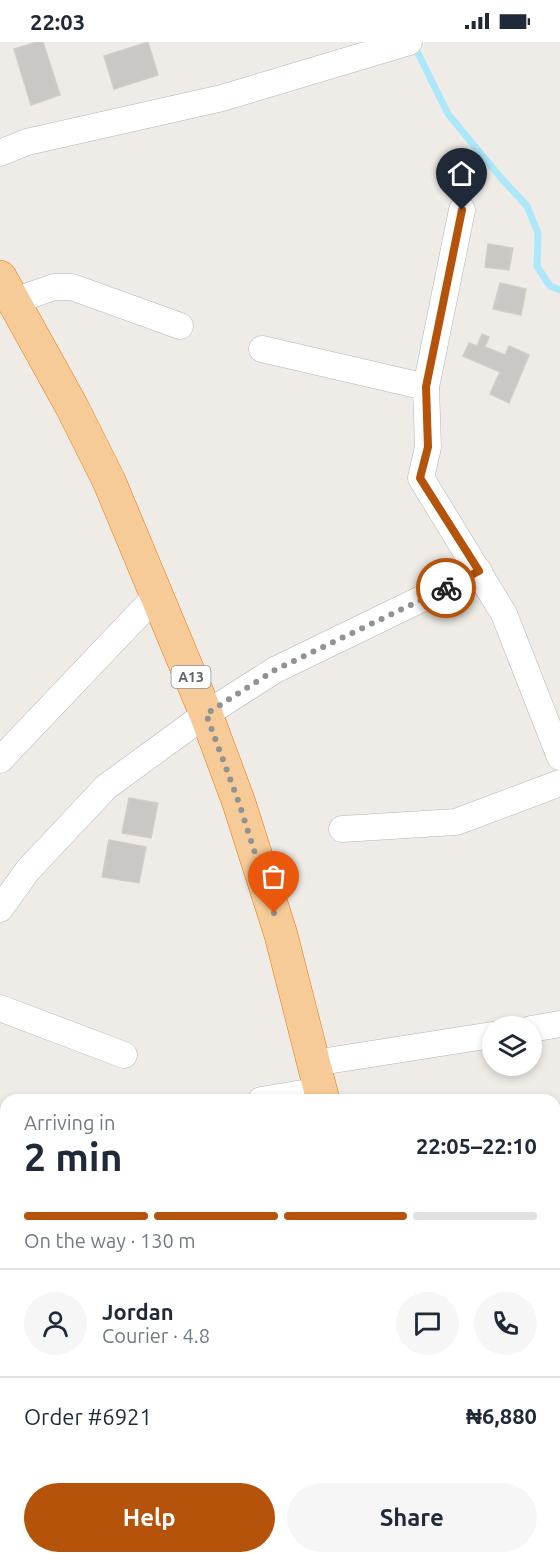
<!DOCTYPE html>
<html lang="en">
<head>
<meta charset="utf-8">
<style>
	:root { --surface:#fff; --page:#f6f6f7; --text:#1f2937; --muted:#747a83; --line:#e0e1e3; --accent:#b45309 }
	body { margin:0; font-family:Ubuntu,sans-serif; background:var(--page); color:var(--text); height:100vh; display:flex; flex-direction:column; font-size:22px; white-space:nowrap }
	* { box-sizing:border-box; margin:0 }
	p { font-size:20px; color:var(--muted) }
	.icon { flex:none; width:33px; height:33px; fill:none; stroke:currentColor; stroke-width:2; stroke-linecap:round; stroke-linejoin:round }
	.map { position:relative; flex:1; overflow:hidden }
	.sheet { position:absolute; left:0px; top:1052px; width:561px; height:470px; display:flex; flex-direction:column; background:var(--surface); border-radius:18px 18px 0 0; box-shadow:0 3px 9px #0003 }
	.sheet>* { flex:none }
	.buttons { position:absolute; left:482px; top:974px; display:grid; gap:12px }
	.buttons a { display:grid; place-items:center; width:60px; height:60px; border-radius:50%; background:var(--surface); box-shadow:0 3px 9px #0003; font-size:30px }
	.pin { position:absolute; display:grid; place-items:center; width:51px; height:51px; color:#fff; margin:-62px -26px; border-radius:50% 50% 50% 0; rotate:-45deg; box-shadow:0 0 6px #0007 }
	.pin .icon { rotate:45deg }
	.courier { position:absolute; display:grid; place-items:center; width:60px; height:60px; margin:-30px; border:4px solid #b45309; border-radius:50%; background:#fff; color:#222; box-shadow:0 2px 8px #0007 }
	.summary em { font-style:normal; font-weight:700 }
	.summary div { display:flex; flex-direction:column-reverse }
	.summary { display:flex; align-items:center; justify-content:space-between; height:102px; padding:0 24px }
	h1 { font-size:39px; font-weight:700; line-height:45px }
	.bar { display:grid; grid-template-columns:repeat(4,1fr); gap:9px 6px; align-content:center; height:72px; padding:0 24px }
	.bar i { height:8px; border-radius:4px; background:var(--line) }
	.bar .current { background:var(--accent) }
	.bar p { grid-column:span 4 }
	.line { display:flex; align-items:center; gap:15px; padding:0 24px; border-top:2px solid var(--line) }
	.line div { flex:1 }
	.round { display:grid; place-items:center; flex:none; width:63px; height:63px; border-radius:32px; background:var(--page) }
	.primary-button { display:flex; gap:12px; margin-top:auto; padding:12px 24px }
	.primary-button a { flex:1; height:69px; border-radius:36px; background:var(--accent); color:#fff; font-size:24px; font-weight:700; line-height:69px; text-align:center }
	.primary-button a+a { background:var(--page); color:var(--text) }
	.status { display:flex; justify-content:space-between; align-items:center; height:42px; padding:0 30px; background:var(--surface); direction:ltr }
	.status svg { height:16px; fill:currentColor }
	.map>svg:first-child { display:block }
</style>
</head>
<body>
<div class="status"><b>22:03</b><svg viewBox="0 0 49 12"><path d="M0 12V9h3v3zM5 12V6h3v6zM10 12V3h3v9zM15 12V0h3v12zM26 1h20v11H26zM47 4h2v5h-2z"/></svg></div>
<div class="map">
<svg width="560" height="1520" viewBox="0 0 560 1520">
	<rect width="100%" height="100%" fill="#efece7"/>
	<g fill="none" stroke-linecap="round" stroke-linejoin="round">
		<!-- stream -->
		<path stroke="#ade8fa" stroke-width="7" d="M414,3L448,72L501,136L527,164L538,191L537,224L550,244L560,248"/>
	</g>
	<!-- building -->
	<g fill="#cbc7c4" stroke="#d4ccc5" stroke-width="1.5">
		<path d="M37,0H43L60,53L31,63L14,7Z"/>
		<path d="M148,0L158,33L114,47L104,14Z"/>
		<path d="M488,202L513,206L509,228L485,225Z"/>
		<path d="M500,241L526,247L521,273L493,267Z"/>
		<path d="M482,292L489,295L485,305L505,313L509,304L529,313L509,361L490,352L500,330L463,314L469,301L477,304Z"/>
		<path d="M129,756L158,761L151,796L122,791Z"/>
		<path d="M109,798L146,805L139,841L102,835Z"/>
		<path d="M555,1317H560V1352L555,1351Z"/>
		<rect x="555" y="1361" width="5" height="43"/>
		<path d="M560,1507V1520H539L538,1515H555V1508Z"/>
		<path d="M466,1515H495L496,1520H467Z"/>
	</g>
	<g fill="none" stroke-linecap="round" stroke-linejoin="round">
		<defs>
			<g id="minor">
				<path d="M0,111L27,100L222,56L409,0"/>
				<path d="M462,168L426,345L428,405L421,436L504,572L560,715"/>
				<path d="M14,259L54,245H72L180,284"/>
				<path d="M262,307L426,345"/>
				<path d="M0,718L158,552"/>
				<path d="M342,787L456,780L560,741"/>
				<path d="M0,867L28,828L106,745L206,672L275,628L479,529"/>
				<path d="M0,966L124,1013"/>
				<path d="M531,987L560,982"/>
				<path d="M314,1021L492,993"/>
				<path d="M261,1058L321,1048"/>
				<path d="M0,1351H6"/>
				<path d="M56,1515L57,1520"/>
			</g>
			<g id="highway">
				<path d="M0,235L72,365L109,439L206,672L239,761L281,893L323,1058"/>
				<path d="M405,1515L406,1520"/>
			</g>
		</defs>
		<!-- minor casing -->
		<use href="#minor" stroke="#b2b5b8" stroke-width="27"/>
		<!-- highway casing -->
		<use href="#highway" stroke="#e8780f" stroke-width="34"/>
		<!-- minor -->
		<use href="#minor" stroke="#fff" stroke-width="26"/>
		<!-- highway -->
		<use href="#highway" stroke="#f6cb97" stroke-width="33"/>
	</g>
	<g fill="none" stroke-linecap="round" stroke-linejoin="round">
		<!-- done -->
		<path stroke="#919393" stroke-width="6" stroke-dasharray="0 10.8" d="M274,871L239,761L206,672L275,628L446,546"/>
		<!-- route -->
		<path stroke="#b45309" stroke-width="8" d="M446,546L479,529L420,436L428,405L426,345L462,168"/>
	</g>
	<g text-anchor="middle" stroke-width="5" stroke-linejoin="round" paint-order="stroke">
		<!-- shield labels -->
		<rect fill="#fff" stroke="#8e9294" stroke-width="1.5" x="171.5" y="624" width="39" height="22" rx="4.5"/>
		<g font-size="14" font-weight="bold" fill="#5e6366">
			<text x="191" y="640">A13</text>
		</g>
	</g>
</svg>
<div class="buttons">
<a><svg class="icon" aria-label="layers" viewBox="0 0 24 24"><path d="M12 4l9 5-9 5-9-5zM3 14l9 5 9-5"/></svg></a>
</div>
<div class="pin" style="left:274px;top:871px;background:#ea580c"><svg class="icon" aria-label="bag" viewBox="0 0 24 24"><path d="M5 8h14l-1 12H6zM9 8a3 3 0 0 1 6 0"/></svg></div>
<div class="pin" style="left:462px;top:168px;background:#1f2937"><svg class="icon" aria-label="home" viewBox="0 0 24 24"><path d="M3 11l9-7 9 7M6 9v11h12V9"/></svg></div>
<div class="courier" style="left:446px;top:546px"><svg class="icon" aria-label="bike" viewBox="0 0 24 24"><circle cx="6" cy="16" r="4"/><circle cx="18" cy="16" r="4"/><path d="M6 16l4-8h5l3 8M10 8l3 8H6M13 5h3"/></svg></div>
<section class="sheet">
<div class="summary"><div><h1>2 min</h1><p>Arriving in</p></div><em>22:05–22:10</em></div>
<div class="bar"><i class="current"></i><i class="current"></i><i class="current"></i><i></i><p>On the way · 130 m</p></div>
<div class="line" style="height:108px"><a class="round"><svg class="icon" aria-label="person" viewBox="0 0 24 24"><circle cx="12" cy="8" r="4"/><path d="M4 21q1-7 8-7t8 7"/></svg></a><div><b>Jordan</b><p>Courier · 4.8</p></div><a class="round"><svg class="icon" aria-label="chat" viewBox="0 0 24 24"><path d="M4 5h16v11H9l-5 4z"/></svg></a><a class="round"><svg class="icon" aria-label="phone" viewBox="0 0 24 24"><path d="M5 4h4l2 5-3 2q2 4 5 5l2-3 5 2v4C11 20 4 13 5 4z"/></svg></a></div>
<div class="line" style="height:78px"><div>Order #6921</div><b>₦6,880</b></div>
<div class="primary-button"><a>Help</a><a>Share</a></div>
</section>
</div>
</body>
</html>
